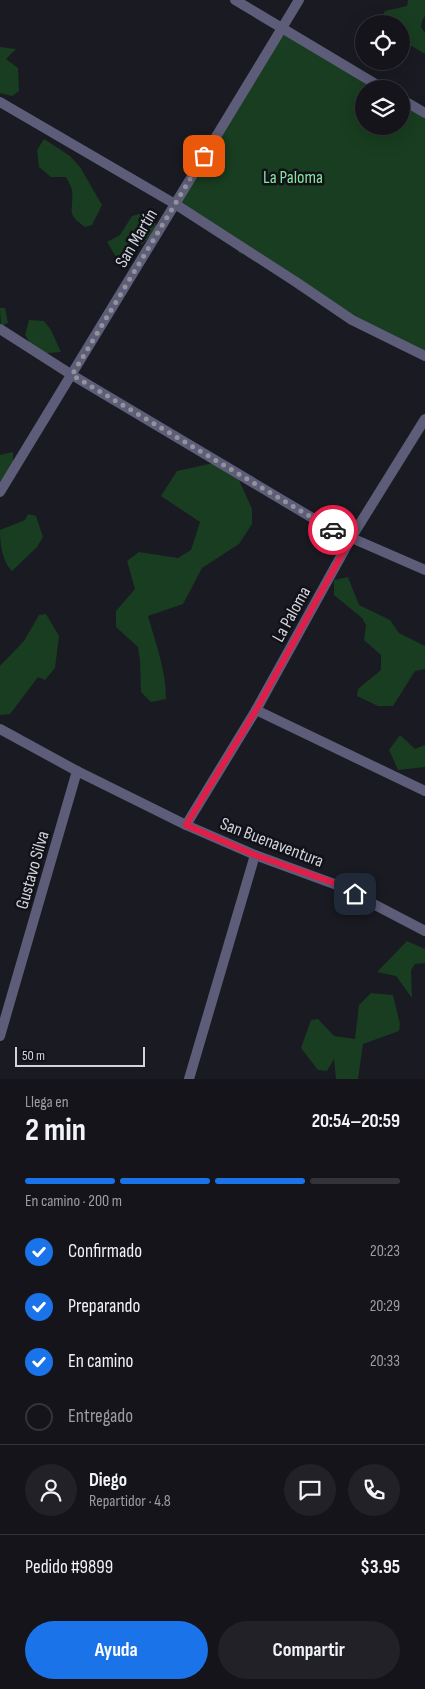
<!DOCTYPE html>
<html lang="es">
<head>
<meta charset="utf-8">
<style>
	:root { --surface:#14141a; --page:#212127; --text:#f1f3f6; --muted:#9d9ea2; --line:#333339; --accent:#1a73e8 }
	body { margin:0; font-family:"Sofia Sans Condensed",sans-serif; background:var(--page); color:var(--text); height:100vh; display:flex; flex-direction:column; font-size:19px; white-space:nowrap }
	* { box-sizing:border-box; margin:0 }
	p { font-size:16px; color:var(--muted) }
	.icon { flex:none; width:28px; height:28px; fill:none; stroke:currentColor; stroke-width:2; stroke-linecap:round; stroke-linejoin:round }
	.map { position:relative; height:1079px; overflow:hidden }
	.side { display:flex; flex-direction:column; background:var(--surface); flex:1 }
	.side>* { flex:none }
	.controls { position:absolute; left:355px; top:15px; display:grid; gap:10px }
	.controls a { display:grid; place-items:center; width:55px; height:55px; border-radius:50%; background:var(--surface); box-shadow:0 5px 20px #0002,0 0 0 1px var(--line); font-size:25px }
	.scale { position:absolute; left:15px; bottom:12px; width:130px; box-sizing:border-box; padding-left:5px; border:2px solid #d3d3d9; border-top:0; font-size:14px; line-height:18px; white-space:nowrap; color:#d3d3d9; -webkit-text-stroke:4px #111119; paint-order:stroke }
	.pin { position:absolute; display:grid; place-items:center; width:42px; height:42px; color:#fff; margin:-21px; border-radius:10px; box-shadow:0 2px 8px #0006 }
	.courier { position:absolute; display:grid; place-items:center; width:50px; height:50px; margin:-25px; border:4px solid #e11d48; border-radius:50%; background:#fff; color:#222; box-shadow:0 1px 6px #0007 }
	.headline em { font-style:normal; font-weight:700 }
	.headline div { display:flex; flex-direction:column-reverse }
	.headline { display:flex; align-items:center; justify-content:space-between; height:85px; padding:0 25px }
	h1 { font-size:32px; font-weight:700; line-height:38px }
	.bar { display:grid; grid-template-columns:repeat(4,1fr); gap:8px 5px; align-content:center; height:60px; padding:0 25px }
	.bar i { height:6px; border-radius:4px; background:var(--line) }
	.bar .active { background:var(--accent) }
	.bar p { grid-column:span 4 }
	.line { display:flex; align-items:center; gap:12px; padding:0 25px; border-top:1px solid var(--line) }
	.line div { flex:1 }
	.round { display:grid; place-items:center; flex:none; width:52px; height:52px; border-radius:26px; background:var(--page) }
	ol { padding:0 25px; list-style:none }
	li { display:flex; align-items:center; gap:15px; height:55px }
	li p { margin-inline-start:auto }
	li .icon { padding:5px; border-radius:50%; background:var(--accent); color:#fff; stroke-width:4 }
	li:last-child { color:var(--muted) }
	li i { width:28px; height:28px; border:2px solid var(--line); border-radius:50% }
	.primary-button { display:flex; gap:10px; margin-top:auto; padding:10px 25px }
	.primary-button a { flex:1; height:58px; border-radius:30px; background:var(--accent); color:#fff; font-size:20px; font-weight:700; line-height:58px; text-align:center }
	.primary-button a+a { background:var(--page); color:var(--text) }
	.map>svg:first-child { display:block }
</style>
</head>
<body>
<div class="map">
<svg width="425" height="1079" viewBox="0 0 425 1079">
	<rect width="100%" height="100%" fill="#1a1a22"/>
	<!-- green -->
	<g fill="#183d20">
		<path d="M408,0H425V16L422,21L421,27L425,33V54L412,46L401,44V24H382V18L385,11L407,6Z"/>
		<path d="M281,28L384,89H364V126H401V99L425,113V356L352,320L255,256L239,253L233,242L175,204Z"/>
		<path d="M0,47L16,49L6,59L18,68L19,91L12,96L0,93Z"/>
		<path d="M44,139L70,156L80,167L102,205L92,225L85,227C65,213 74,211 72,192C72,187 68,181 66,177H51L39,167L37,150Z"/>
		<path d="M146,212L153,216L158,230L132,253L118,260L107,242L120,235L132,216Z"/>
		<path d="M0,308H5L8,323L1,326Z"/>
		<path d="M29,320L44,321L51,330L61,352L37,354L25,335Z"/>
		<path d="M13,452L14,474L0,486V455Z"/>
		<path d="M214,463L239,480L252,509V524L239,544L202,568L183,604L148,616C156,644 166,670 166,699L151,702L141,692L140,661L138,647L116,627V611L135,589L127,561L139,552L178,558L191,550L200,522L161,496L177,471Z"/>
		<path d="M28,514L36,516L43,537L37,547L12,571C2,561 0,544 0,530L25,520Z"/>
		<path d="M348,577L359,605L390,620L399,633L425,646V669L415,671L393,706H378L357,696L358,689L381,670V655L364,640L366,625L362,618L334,595V580Z"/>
		<path d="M46,614L59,636L55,668L45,680L38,677L10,714L0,715V666L24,641L39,615Z"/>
		<path d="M400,735L415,749L425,745V767L398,770L389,750Z"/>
		<path d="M407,941L425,949V963L415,964L411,970L412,998L396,976L377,972Z"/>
		<path d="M371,993L393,995L400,1024L399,1031L363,1044L358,1079H336L334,1059L327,1071L318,1070L301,1048L311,1020L318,1019L334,1036L355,1039L359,1005Z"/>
	</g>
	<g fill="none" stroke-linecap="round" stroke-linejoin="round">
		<!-- minor -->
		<g stroke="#5d5c79" stroke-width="10">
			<path d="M235,0L384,89"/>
			<path d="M401,99L425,113"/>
			<path d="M0,102L175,204L296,282L352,320L425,356"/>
			<path d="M0,329L72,375L331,529L425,570"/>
			<path d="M0,492L299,0"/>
			<path d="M256,710L425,791"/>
			<path d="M0,729L77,771"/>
			<path d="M186,825L255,855L337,885L425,931"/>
			<path d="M189,1079L255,855"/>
		</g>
		<!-- tertiary -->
		<path stroke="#5d5c79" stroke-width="10" d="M0,1036L77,771L186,825L256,710L351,538L425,419"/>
	</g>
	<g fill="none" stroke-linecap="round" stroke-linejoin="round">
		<!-- done -->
		<path stroke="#929299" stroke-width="5" stroke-dasharray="0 9" d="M204,156L72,375L333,530"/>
		<!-- route -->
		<path stroke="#e11d48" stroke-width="6" d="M333,530L351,538L256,710L186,825L255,855L337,884L355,894"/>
	</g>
	<g text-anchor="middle" stroke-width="5" stroke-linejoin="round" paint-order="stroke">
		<!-- park labels -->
		<g font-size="18" fill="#89e49b" stroke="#111119">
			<text x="293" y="183">La Paloma</text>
		</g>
		<!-- street labels -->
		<g font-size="18" fill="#d3d3d9" stroke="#111119">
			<text transform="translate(136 238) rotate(-59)" y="6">San Martín</text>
			<text transform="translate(291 614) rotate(-61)" y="6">La Paloma</text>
			<text transform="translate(272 842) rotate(21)" y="6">San Buenaventura</text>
			<text transform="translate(32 870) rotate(-74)" y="6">Gustavo Silva</text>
		</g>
	</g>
</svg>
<div class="controls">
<a><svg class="icon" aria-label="locate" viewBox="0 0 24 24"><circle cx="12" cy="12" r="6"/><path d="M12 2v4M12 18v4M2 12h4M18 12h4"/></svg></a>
<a><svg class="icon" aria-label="layers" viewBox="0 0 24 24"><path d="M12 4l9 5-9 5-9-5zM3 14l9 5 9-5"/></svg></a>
</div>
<div class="scale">50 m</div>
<div class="pin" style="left:204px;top:156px;background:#ea580c"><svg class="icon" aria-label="bag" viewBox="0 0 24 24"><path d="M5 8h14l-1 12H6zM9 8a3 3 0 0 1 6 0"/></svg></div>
<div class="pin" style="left:355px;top:894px;background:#1f2937"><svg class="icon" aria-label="home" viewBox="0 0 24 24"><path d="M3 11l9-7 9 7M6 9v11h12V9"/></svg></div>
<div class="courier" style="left:333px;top:530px"><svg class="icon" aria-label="car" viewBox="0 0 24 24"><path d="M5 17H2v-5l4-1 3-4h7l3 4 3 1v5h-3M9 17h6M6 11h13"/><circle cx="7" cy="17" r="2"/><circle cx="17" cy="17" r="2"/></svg></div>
</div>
<section class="side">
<div class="headline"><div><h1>2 min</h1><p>Llega en</p></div><em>20:54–20:59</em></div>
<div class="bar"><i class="active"></i><i class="active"></i><i class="active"></i><i></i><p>En camino · 200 m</p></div>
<ol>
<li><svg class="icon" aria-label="check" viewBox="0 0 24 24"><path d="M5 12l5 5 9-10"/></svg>Confirmado<p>20:23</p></li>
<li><svg class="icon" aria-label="check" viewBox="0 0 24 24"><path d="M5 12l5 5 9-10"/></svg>Preparando<p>20:29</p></li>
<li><svg class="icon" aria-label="check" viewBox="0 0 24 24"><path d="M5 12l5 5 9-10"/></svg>En camino<p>20:33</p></li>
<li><i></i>Entregado</li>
</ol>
<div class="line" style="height:90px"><a class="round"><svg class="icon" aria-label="person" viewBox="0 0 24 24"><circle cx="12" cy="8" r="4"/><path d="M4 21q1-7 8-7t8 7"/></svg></a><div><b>Diego</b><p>Repartidor · 4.8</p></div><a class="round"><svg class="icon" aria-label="chat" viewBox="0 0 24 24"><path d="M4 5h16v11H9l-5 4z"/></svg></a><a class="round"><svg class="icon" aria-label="phone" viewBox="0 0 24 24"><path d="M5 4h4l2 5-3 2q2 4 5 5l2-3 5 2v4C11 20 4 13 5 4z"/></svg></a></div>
<div class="line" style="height:65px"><div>Pedido #9899</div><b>$3.95</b></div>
<div class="primary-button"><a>Ayuda</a><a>Compartir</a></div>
</section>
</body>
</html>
